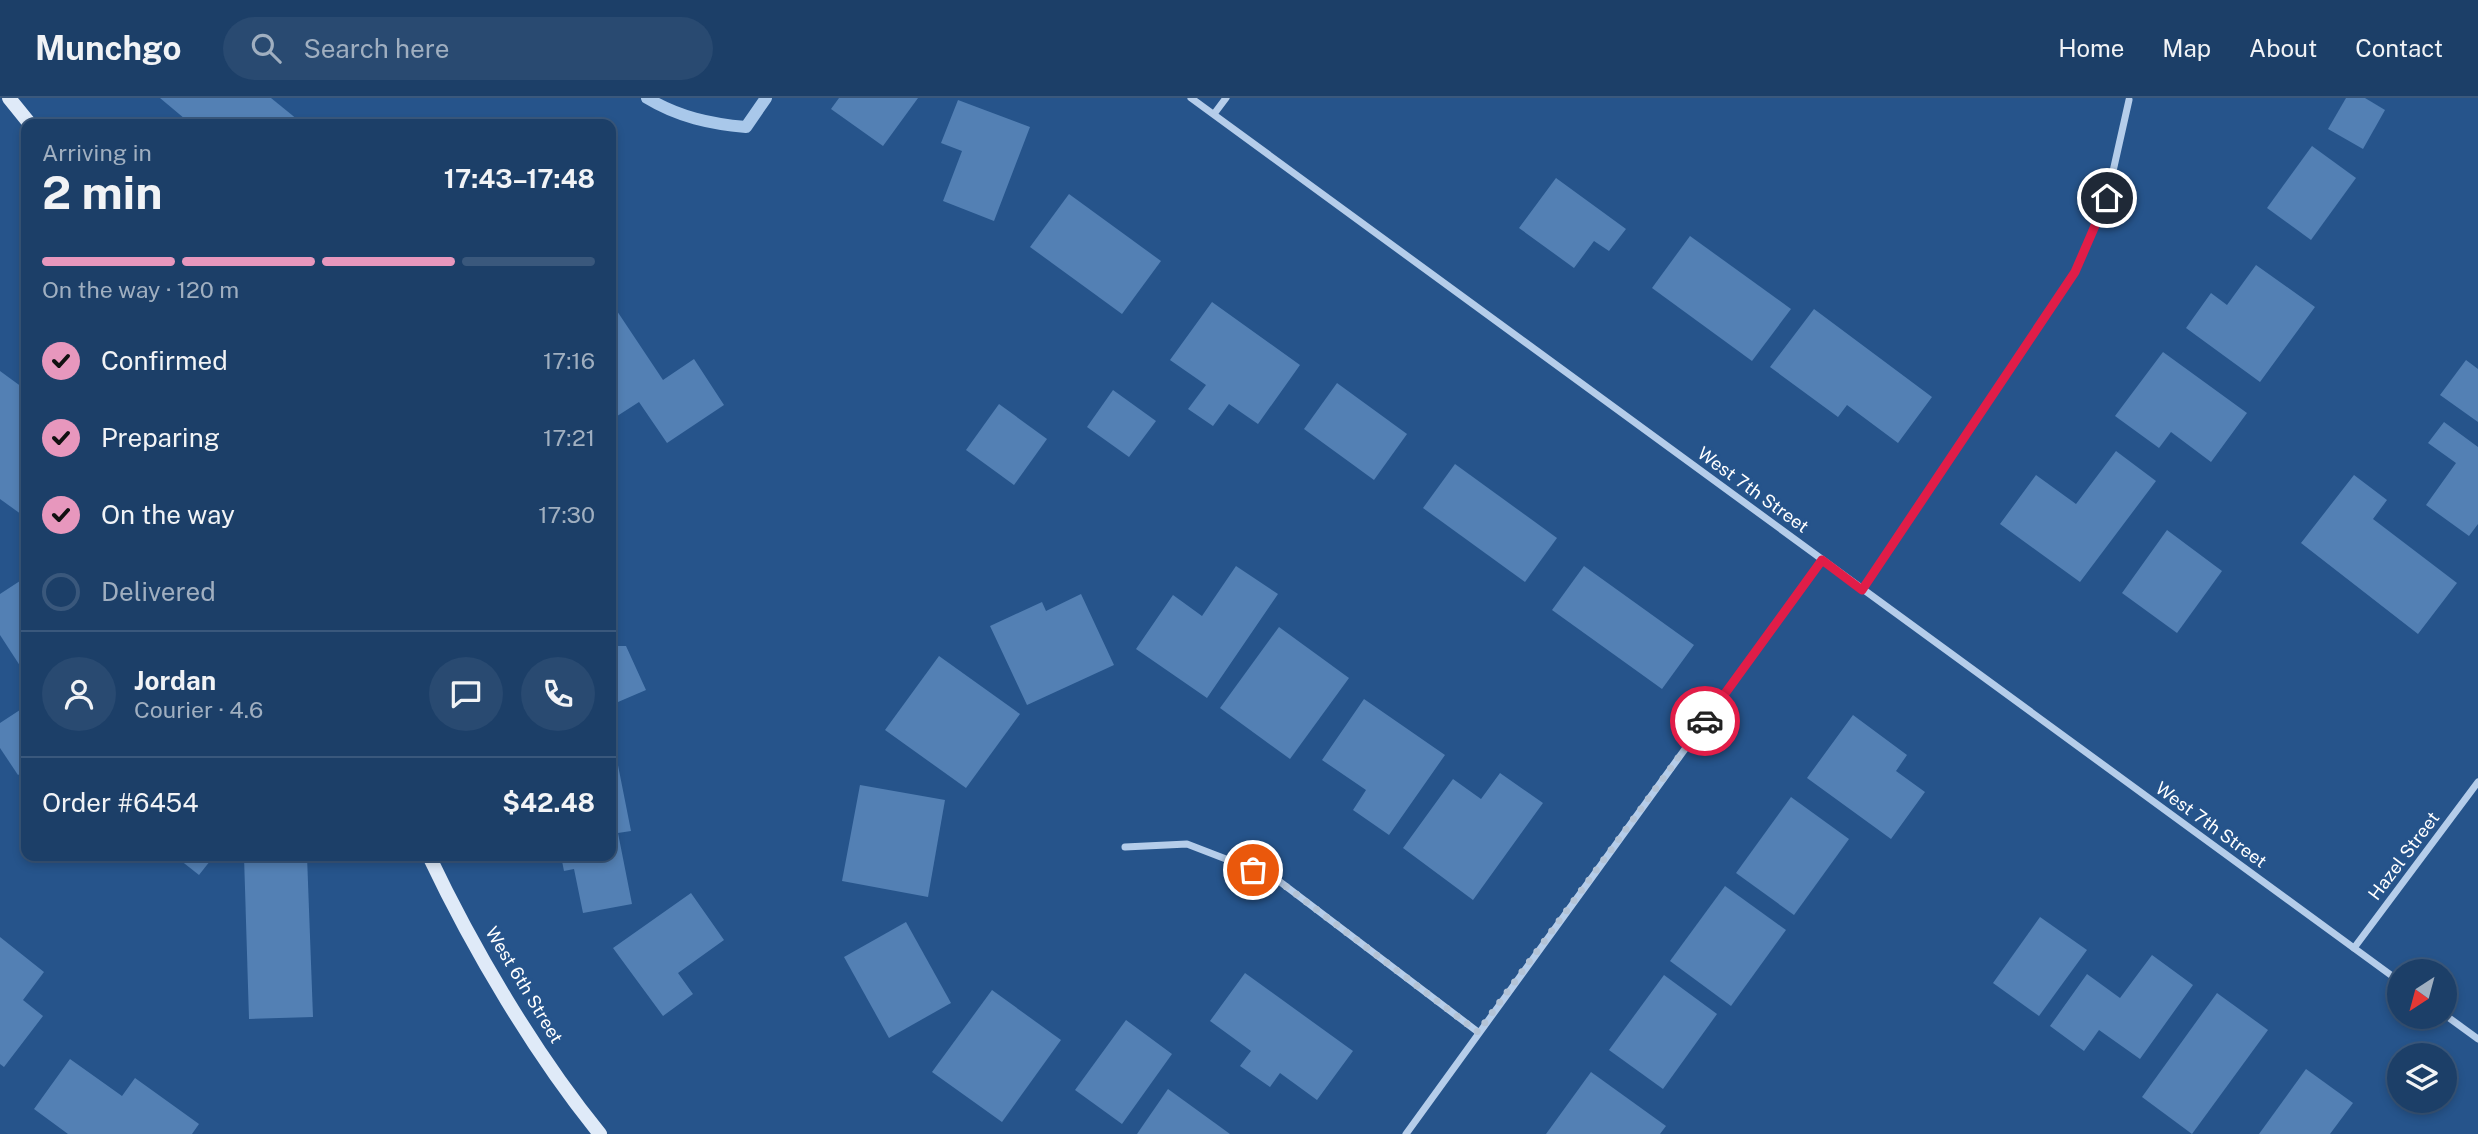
<!DOCTYPE html>
<html lang="en">
<head>
<meta charset="utf-8">
<style>
	:root { --surface:#1c3f68; --page:#294a71; --text:#f1f3f6; --muted:#a0afc0; --line:#3a587c; --accent:#e797bd }
	body { margin:0; font-family:"Public Sans",sans-serif; background:var(--page); color:var(--text); height:100vh; display:flex; flex-direction:column; font-size:26px; white-space:nowrap }
	* { box-sizing:border-box; margin:0 }
	p { font-size:23px; color:var(--muted) }
	.icon { flex:none; width:38px; height:38px; fill:none; stroke:currentColor; stroke-width:2; stroke-linecap:round; stroke-linejoin:round }
	.map { position:relative; flex:1; overflow:hidden }
	.details { position:absolute; left:21px; top:21px; width:595px; height:742px; display:flex; flex-direction:column; background:var(--surface); border-radius:14px; box-shadow:0 4px 10px #0003,0 0 0 2px var(--line) }
	.details>* { flex:none }
	.needle { width:46px; rotate:216deg }
	.controls { position:absolute; left:2387px; top:861px; display:grid; gap:14px }
	.controls a { display:grid; place-items:center; width:70px; height:70px; border-radius:50%; background:var(--surface); box-shadow:0 4px 10px #0003,0 0 0 2px var(--line); font-size:35px }
	.pin { position:absolute; display:grid; place-items:center; width:60px; height:60px; color:#fff; margin:-30px; border:4px solid #fff; border-radius:50%; box-shadow:0 2px 7px #0007 }
	.courier { position:absolute; display:grid; place-items:center; width:70px; height:70px; margin:-35px; border:5px solid #e11d48; border-radius:50%; background:#fff; color:#222; box-shadow:0 2px 9px #0007 }
	.overview em { font-style:normal; font-weight:700 }
	.overview div { display:flex; flex-direction:column-reverse }
	.overview { display:flex; align-items:center; justify-content:space-between; height:119px; padding:0 21px }
	h1 { font-size:46px; font-weight:700; line-height:52px }
	.bar { display:grid; grid-template-columns:repeat(4,1fr); gap:10px 7px; align-content:center; height:84px; padding:0 21px }
	.bar i { height:9px; border-radius:5px; background:var(--line) }
	.bar .selected { background:var(--accent) }
	.bar p { grid-column:span 4 }
	.line { display:flex; align-items:center; gap:18px; padding:0 21px; border-top:2px solid var(--line) }
	.line div { flex:1 }
	.round { display:grid; place-items:center; flex:none; width:74px; height:74px; border-radius:37px; background:var(--page) }
	ol { padding:0 21px; list-style:none }
	li { display:flex; align-items:center; gap:21px; height:77px }
	li p { margin-inline-start:auto }
	li .icon { padding:7px; border-radius:50%; background:var(--accent); color:#111; stroke-width:4 }
	li:last-child { color:var(--muted) }
	li i { width:38px; height:38px; border:4px solid var(--line); border-radius:50% }
	header { display:flex; align-items:center; gap:42px; box-sizing:border-box; height:98px; padding:0 35px; background:var(--surface); border-bottom:2px solid var(--line) }
	header strong { font-size:33px }
	nav { display:flex; gap:38px; margin-inline-start:auto; font-size:24px }
	.search { width:490px; height:63px; background:var(--page); display:flex; align-items:center; gap:18px; box-sizing:border-box; padding:0 24px; border-radius:38px; color:var(--muted); font-size:26px }
	.map>svg:first-child { display:block }
</style>
</head>
<body>
<header>
<strong>Munchgo</strong>
<div class="search"><svg class="icon" aria-label="search" viewBox="0 0 24 24"><circle cx="10" cy="10" r="6"/><path d="M15 15l6 6"/></svg>Search here</div>
<nav><a>Home</a><a>Map</a><a>About</a><a>Contact</a></nav>
</header>
<div class="map">
<svg width="2478" height="1036" viewBox="0 0 2478 1036">
	<rect width="100%" height="100%" fill="#26548b"/>
	<g fill="none" stroke-linecap="round" stroke-linejoin="round">
		<!-- stream -->
		<path stroke="#a9c8ea" stroke-width="12" d="M647,0C678,19 711,26 746,29L766,0"/>
	</g>
	<!-- building -->
	<g fill="#5380b4">
		<path d="M160,0H271L303,26H191Z"/>
		<path d="M839,0H918L883,48L831,11Z"/>
		<path d="M2346,0H2365L2385,12L2363,51L2328,31Z"/>
		<path d="M958,2L1030,29L994,123L943,103L962,53L941,45Z"/>
		<path d="M2312,48L2356,80L2311,142L2267,110Z"/>
		<path d="M1556,80L1626,131L1609,153L1594,143L1574,170L1519,130Z"/>
		<path d="M1069,96L1161,163L1122,216L1030,149Z"/>
		<path d="M1690,138L1791,211L1752,263L1652,190Z"/>
		<path d="M2256,167L2315,209L2260,284L2186,230L2211,195L2227,207Z"/>
		<path d="M611,204L663,282L694,261L724,307L667,345L639,304L611,322Z"/>
		<path d="M1212,204L1300,267L1258,326L1229,306L1213,328L1188,311L1206,287L1170,262Z"/>
		<path d="M1814,211L1932,299L1898,345L1847,307L1838,319L1770,269Z"/>
		<path d="M2163,254L2247,315L2211,364L2171,334L2159,350L2115,318Z"/>
		<path d="M2466,262L2478,271V324L2440,297Z"/>
		<path d="M0,273L26,292L25,419L0,401Z"/>
		<path d="M1337,285L1407,336L1374,382L1304,331Z"/>
		<path d="M1113,292L1156,323L1129,359L1087,329Z"/>
		<path d="M999,306L1047,341L1014,387L966,352Z"/>
		<path d="M2444,324L2478,349V426L2469,438L2426,407L2456,365L2428,345Z"/>
		<path d="M2116,353L2156,383L2080,484L2000,426L2036,377L2076,406Z"/>
		<path d="M1455,366L1557,440L1525,484L1423,410Z"/>
		<path d="M2354,377L2387,402L2373,421L2457,485L2418,536L2301,445Z"/>
		<path d="M2167,432L2222,473L2177,535L2122,495Z"/>
		<path d="M1236,468L1278,496L1207,600L1136,551L1173,497L1202,518Z"/>
		<path d="M1584,468L1694,547L1662,591L1552,512Z"/>
		<path d="M26,479V577L0,537V496Z"/>
		<path d="M1081,496L1114,567L1027,607L990,528L1042,504L1046,513Z"/>
		<path d="M1279,529L1349,580L1290,661L1220,610Z"/>
		<path d="M611,543L613,548H626L646,592L611,607Z"/>
		<path d="M939,558L1020,616L966,690L885,632Z"/>
		<path d="M1364,601L1445,657L1389,737L1353,712L1366,692L1322,662Z"/>
		<path d="M26,608V672L18,677L0,650V625Z"/>
		<path d="M1853,617L1907,657L1896,673L1925,694L1891,741L1807,680Z"/>
		<path d="M611,647H614L631,733L618,735L632,806L583,815L574,771L564,773L561,758H611Z"/>
		<path d="M1500,675L1543,705L1473,802L1403,750L1453,681L1481,701Z"/>
		<path d="M860,687L945,702L928,799L842,783Z"/>
		<path d="M1791,699L1849,741L1794,817L1736,775Z"/>
		<path d="M175,758H214L199,777Z"/>
		<path d="M244,758H307L313,919L249,921Z"/>
		<path d="M1725,788L1786,832L1731,908L1670,863Z"/>
		<path d="M691,795L724,842L678,875L693,896L663,918L613,850Z"/>
		<path d="M2040,819L2087,852L2039,918L1993,885Z"/>
		<path d="M906,824L951,905L889,940L844,859Z"/>
		<path d="M0,839L44,874L23,902L43,918L4,969L0,966Z"/>
		<path d="M2152,857L2193,887L2140,961L2099,932L2084,953L2050,928L2087,876L2120,900Z"/>
		<path d="M1245,875L1353,953L1317,1002L1280,975L1270,989L1240,968L1251,953L1210,923Z"/>
		<path d="M1664,877L1717,916L1663,991L1609,952Z"/>
		<path d="M992,892L1061,942L1002,1024L932,974Z"/>
		<path d="M2217,895L2268,932L2192,1036L2142,999Z"/>
		<path d="M1126,922L1172,956L1122,1026L1075,992Z"/>
		<path d="M70,961L122,998L135,980L199,1026L192,1036H68L34,1011Z"/>
		<path d="M2306,971L2353,1005L2330,1036H2259Z"/>
		<path d="M1591,974L1666,1028L1660,1036H1546Z"/>
		<path d="M1168,991L1230,1036H1137Z"/>
	</g>
	<g fill="none" stroke-linecap="round" stroke-linejoin="round">
		<!-- street -->
		<g stroke="#b5cdea" stroke-width="7">
			<path d="M1191,0L2399,883"/>
			<path d="M1214,16L1226,0"/>
			<path d="M1862,492L2075,174L2107,100L2129,2"/>
			<path d="M1125,749L1187,746L1275,780L1478,934"/>
			<path d="M2354,850L2478,684"/>
			<path d="M2445,917L2478,941"/>
			<path d="M1406,1036L1822,462"/>
		</g>
		<!-- secondary -->
		<g stroke="#dfeaf8" stroke-width="14">
			<path d="M9,0L30,26"/>
			<path d="M429,758C473,851 535,956 600,1036"/>
		</g>
	</g>
	<g fill="none" stroke-linecap="round" stroke-linejoin="round">
		<!-- done -->
		<path stroke="#b3c3d6" stroke-width="7" stroke-dasharray="0 12.6" d="M1253,772L1275,780L1478,934L1705,623"/>
		<!-- route -->
		<path stroke="#e11d48" stroke-width="9" d="M1705,623L1822,462L1862,492L2075,174L2107,100"/>
	</g>
	<g text-anchor="middle" stroke-width="6" stroke-linejoin="round" paint-order="stroke">
		<!-- street labels -->
		<g font-size="18" fill="#fff" stroke="#26548b">
			<text transform="translate(1753 392) rotate(36)" y="6">West 7th Street</text>
			<text transform="translate(2211 727) rotate(36)" y="6">West 7th Street</text>
			<text transform="translate(2404 758) rotate(-53)" y="6">Hazel Street</text>
			<text transform="translate(524 887) rotate(59)" y="6">West 6th Street</text>
		</g>
	</g>
</svg>
<div class="controls">
<a><svg class="needle" viewBox="-14 -14 28 28"><path d="M0-13l5 13h-10z" fill="#e53935"/><path d="M0 13l5-13h-10z" fill="#a0afc0"/></svg></a>
<a><svg class="icon" aria-label="layers" viewBox="0 0 24 24"><path d="M12 4l9 5-9 5-9-5zM3 14l9 5 9-5"/></svg></a>
</div>
<div class="pin" style="left:1253px;top:772px;background:#ea580c"><svg class="icon" aria-label="bag" viewBox="0 0 24 24"><path d="M5 8h14l-1 12H6zM9 8a3 3 0 0 1 6 0"/></svg></div>
<div class="pin" style="left:2107px;top:100px;background:#1f2937"><svg class="icon" aria-label="home" viewBox="0 0 24 24"><path d="M3 11l9-7 9 7M6 9v11h12V9"/></svg></div>
<div class="courier" style="left:1705px;top:623px"><svg class="icon" aria-label="car" viewBox="0 0 24 24"><path d="M5 17H2v-5l4-1 3-4h7l3 4 3 1v5h-3M9 17h6M6 11h13"/><circle cx="7" cy="17" r="2"/><circle cx="17" cy="17" r="2"/></svg></div>
<section class="details">
<div class="overview"><div><h1>2 min</h1><p>Arriving in</p></div><em>17:43–17:48</em></div>
<div class="bar"><i class="selected"></i><i class="selected"></i><i class="selected"></i><i></i><p>On the way · 120 m</p></div>
<ol>
<li><svg class="icon" aria-label="check" viewBox="0 0 24 24"><path d="M5 12l5 5 9-10"/></svg>Confirmed<p>17:16</p></li>
<li><svg class="icon" aria-label="check" viewBox="0 0 24 24"><path d="M5 12l5 5 9-10"/></svg>Preparing<p>17:21</p></li>
<li><svg class="icon" aria-label="check" viewBox="0 0 24 24"><path d="M5 12l5 5 9-10"/></svg>On the way<p>17:30</p></li>
<li><i></i>Delivered</li>
</ol>
<div class="line" style="height:126px"><a class="round"><svg class="icon" aria-label="person" viewBox="0 0 24 24"><circle cx="12" cy="8" r="4"/><path d="M4 21q1-7 8-7t8 7"/></svg></a><div><b>Jordan</b><p>Courier · 4.6</p></div><a class="round"><svg class="icon" aria-label="chat" viewBox="0 0 24 24"><path d="M4 5h16v11H9l-5 4z"/></svg></a><a class="round"><svg class="icon" aria-label="phone" viewBox="0 0 24 24"><path d="M5 4h4l2 5-3 2q2 4 5 5l2-3 5 2v4C11 20 4 13 5 4z"/></svg></a></div>
<div class="line" style="height:91px"><div>Order #6454</div><b>$42.48</b></div>
</section>
</div>
</body>
</html>
